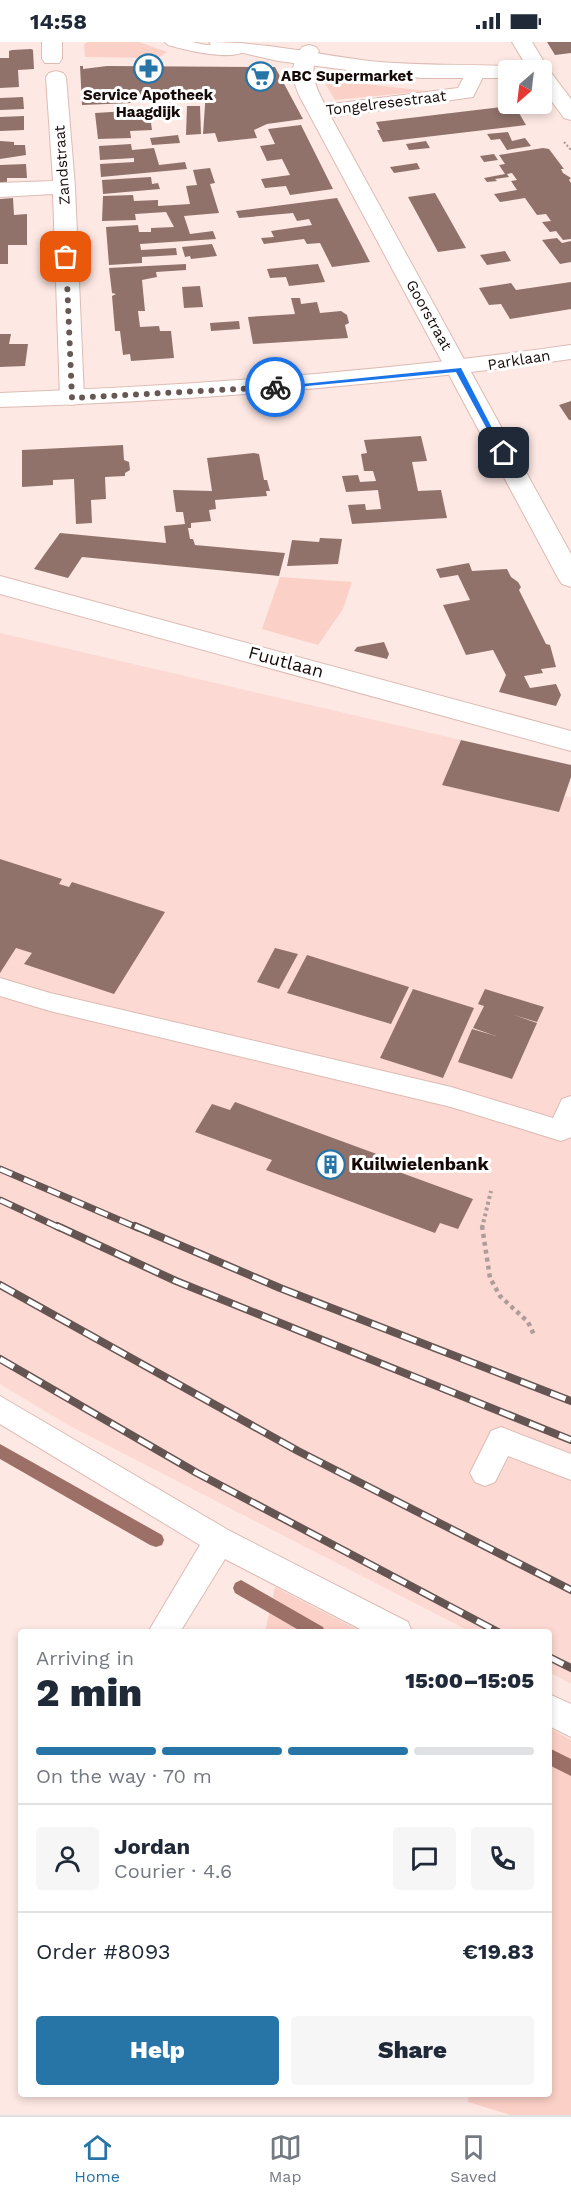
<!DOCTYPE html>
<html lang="en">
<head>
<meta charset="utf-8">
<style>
	:root { --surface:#fff; --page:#f6f6f7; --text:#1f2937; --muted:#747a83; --line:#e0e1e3; --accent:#2774a7 }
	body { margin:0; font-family:"Work Sans",sans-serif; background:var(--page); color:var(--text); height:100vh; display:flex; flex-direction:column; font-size:22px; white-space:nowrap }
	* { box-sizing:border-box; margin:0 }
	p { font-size:20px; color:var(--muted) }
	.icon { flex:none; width:33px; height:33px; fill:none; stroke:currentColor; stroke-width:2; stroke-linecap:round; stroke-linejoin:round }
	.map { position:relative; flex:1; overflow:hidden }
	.sheet { position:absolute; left:18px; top:1587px; width:534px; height:468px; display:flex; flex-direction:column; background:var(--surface); border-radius:6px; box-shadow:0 3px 9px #0003 }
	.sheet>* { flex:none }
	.needle { width:39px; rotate:208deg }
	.buttons { position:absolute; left:498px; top:18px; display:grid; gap:12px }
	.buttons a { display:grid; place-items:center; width:54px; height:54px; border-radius:6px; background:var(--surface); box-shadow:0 3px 9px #0003; font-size:30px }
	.pin { position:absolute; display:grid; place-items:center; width:51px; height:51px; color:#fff; margin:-26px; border-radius:12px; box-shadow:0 3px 9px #0006 }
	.courier { position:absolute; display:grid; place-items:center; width:60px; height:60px; margin:-30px; border:4px solid #1a73e8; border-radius:50%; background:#fff; color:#222; box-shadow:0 2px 8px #0007 }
	.overview em { font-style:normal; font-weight:800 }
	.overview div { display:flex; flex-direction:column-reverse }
	.overview { display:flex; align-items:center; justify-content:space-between; height:102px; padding:0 18px }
	h1 { font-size:39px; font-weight:800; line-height:45px }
	.bar { display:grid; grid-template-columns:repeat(4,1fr); gap:9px 6px; align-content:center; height:72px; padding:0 18px }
	.bar i { height:8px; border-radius:4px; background:var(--line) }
	.bar .current { background:var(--accent) }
	.bar p { grid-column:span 4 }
	.line { display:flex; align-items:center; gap:15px; padding:0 18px; border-top:2px solid var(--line) }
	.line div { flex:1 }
	.round { display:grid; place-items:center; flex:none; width:63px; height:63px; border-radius:6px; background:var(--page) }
	.primary-button { display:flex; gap:12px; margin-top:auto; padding:12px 18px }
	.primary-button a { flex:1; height:69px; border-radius:6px; background:var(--accent); color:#fff; font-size:24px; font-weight:800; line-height:69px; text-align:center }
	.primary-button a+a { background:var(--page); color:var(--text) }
	.status { display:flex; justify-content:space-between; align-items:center; height:42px; padding:0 30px; background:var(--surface); direction:ltr }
	.status svg { height:16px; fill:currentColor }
	.dock { display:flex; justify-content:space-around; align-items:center; height:84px; border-top:2px solid var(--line); background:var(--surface); font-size:16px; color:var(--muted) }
	.dock a { display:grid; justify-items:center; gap:3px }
	.dock .current { color:var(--accent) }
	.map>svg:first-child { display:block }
</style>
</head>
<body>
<div class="status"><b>14:58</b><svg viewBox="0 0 49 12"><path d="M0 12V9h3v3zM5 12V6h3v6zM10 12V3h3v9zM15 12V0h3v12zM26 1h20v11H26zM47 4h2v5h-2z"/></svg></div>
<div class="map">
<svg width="571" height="2073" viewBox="0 0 571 2073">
	<rect width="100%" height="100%" fill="#fee8e4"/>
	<!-- built -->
	<path fill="#fcd9d2" d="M0,591L461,698L443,743L558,770L565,754L571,755V1642L549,1630V1590H471L68,1383L0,1342Z"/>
	<!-- green -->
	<g fill="#fbd0c7">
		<path d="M88,0H139L167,10L158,16L85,15L84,2Z"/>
		<path d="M330,38L427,49L335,58L325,41Z"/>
		<path d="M280,535L352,540L343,567L318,603L262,587Z"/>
		<path d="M275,1545L362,1590H265Z"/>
		<path d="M549,1686L571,1698V2073H511L468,2060L469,2052H549Z"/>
	</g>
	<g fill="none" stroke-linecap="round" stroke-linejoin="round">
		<!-- stream -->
		<g fill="#9d7067" fill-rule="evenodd">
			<path d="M0,1402L162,1493L164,1498L162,1503L156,1505L150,1503L0,1417Z"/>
			<path d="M241,1538L323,1585L325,1590H302L235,1551L233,1546L235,1541Z"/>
			<path d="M549,1706L571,1717V1734L549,1723Z"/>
		</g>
	</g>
	<!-- building -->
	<g fill="#90726b">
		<path d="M547,0H571V11L555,13Z"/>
		<path d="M31,7L33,8L34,27L18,28L19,45L0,46V16H9V9L12,8Z"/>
		<path d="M80,24H83V27L107,24L275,25L303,77L267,82L254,88L257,96L218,100L215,91L203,92L206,49L181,48V53L131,55V61L82,63Z"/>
		<path d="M23,55L24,67L0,68V56Z"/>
		<path d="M187,64H200L201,92L186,93Z"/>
		<path d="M511,64L515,72L519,71L526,83L383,100L377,88H380L376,80Z"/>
		<path d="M128,69V75L150,74L152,88L130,89L131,96L98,97L95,71Z"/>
		<path d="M24,74V88L0,89V75Z"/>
		<path d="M301,83L333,147L290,153L286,144L265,146L261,137L290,133L282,117L267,119L260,104L275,102L268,87Z"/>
		<path d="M508,90L512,99L525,96L531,104L507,108L500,97L491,98L487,92Z"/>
		<path d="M178,93L180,101L152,103L150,96Z"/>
		<path d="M0,99L14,100V103H25L26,113L0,117Z"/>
		<path d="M426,99L430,106L409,108L406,102Z"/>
		<path d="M131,102L132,108L154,106L159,123L185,120L187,127L101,135L100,122L134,120V116L100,118L99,104Z"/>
		<path d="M543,106L549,107L564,127H561L563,131L571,136L569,138L571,141V197L563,198L556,189L550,190L542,180L551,179L546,172L537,173L525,156L500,160L494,152L517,148L511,139L517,138L512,131L507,132L509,135L495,137L497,139L487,140L484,136L505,132L499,123L505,122L499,113Z"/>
		<path d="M494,112L498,118L484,120L480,114Z"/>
		<path d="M417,121L420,127L394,131L390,125Z"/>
		<path d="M26,122L27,136H7V140L0,141V123Z"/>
		<path d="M210,126L215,141L210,142L219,171L184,174L190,192L213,189L216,197L140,202L141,208L176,206L177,213L142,215V221L109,223L106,185L138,183L139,190H151V186L174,185L166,170L135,172L136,178L102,179L103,154L133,153L134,159L158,158V164L190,162L186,144L197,143L193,128Z"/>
		<path d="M151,135L152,142L158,141L160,147L103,152L102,138Z"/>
		<path d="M435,151L457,190L466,206L438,210L408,155Z"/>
		<path d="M13,156L14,173L27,172V203H8V222H0V157Z"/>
		<path d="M337,156L370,220L332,225L320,201L307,202L304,197L264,202L261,196L274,195L271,189L312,183L309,177L297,179L293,171L239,176L236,169Z"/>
		<path d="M557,196L562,201L571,199V220L560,222L542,198Z"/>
		<path d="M212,202L217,214L191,217L190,214L185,215L182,205Z"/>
		<path d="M505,209L511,219L487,223L480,213Z"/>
		<path d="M186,222V228L156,230L157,235L142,238L145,269H138L140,285L159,284L160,289H171L174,316L131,319L130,312L123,313L120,289H115L112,254L116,252L112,251L109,226Z"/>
		<path d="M318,222L325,240L289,244L286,235L270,236L267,227Z"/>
		<path d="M571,240V267L510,277L501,262L489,263L479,246L511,241L516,248Z"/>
		<path d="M200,244L203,265L184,266L182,245Z"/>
		<path d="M291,256H300L301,262L317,260L320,271L341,269L347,273L349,281L345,283L348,296L253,302L248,275L295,272Z"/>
		<path d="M239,279L240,287L211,289L210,281Z"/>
		<path d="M0,292H11L9,302H28L25,324L0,325Z"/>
		<path d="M571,359V378H569L559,363Z"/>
		<path d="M421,394L427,419L412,420L418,449L441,448L447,476L352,482L348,463L365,462L366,468L381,467L378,448L346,450L342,434L358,433L360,440L376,439L373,429H364L361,412L367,411L364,398Z"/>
		<path d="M123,403L124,418L129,420L130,428L125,431V434L105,435L106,457L91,458L92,481L76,482L74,437L53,438V443L22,445V408Z"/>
		<path d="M254,411L259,412L264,438H267L270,449H266L267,454L215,458L216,467L209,468L211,479L191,481V486H188L190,497H193L195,503L285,511L279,534L82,515L68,536L34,527L60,491L166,501L164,484L185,482L183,470H176L173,448L212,449L207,416Z"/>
		<path d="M320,496L342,497L338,522L287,524L292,498L319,500Z"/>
		<path d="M469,521L472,529L507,527L511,535L518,540L521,545L519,548L546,602L550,603L556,625L541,627L543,631L524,634L530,646L556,642L561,653L556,664L499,650L506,633L493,608L466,613L443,563L470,558L458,533L440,536L436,527Z"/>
		<path d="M384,600L389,612L387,617L354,609L357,605Z"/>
		<path d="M461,698L571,723V735L559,770L442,743Z"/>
		<path d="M0,817L62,837L59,842L69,845L72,840L165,870L114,952L24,922L32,911L16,906L0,931Z"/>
		<path d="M275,906L298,912L279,947L257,940Z"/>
		<path d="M307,913L409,945L391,982L287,951Z"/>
		<path d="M413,947L474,966L443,1036L380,1016Z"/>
		<path d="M485,947L544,965L537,980L514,973L537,981L512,1037L458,1020L472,987L496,994L473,986L484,964L478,962Z"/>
		<path d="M235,1060L393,1118L388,1126L473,1157L458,1187L440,1181L435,1191L266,1128L272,1118L195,1090L212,1062L230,1068Z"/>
	</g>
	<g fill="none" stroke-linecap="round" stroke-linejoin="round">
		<defs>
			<g id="service">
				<path d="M165,0H192L206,3L242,1L250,6C236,21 186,8 168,3Z"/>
				<path d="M0,936L50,951L451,1045L553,1076L562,1057L571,1054V1095L561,1099L451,1065L50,969L0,954Z"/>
				<path d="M0,1354L230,1489L408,1580L412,1590H366L225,1517L180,1590H148L200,1503L0,1382Z"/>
				<path d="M501,1385L571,1412V1438L508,1414L495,1440L485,1444L475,1440L470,1431L491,1389Z"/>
				<path d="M549,1652L571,1662V1695L549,1684Z"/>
			</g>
			<g id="minor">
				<path d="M42,0H62V17L59,21H45L42,17Z"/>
				<path d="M512,0H532L549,28L546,32L542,34V28H529Z"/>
				<path d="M309,3L316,5L319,9C308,29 315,44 325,63L458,46L469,25H483L486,29L473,55L331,75L571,512V545L562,542L558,536L300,55C291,36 290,22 302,5Z"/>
				<path d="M56,29L63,31L66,35L75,145L84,356L81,361L72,363L63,361L60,356L53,152L0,155V141L53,139L46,35L49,31Z"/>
			</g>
			<g id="tertiary">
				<path d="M209,0C263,0 316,12 369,19C416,24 462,22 508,24L517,28H508V36H422L371,31L278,19L212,4Z"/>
				<path d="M542,26L549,28L571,57V78L564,76L542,46V28H534Z"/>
				<path d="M571,303V317C381,344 191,359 0,365V351C191,344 381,330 571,303Z"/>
				<path d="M0,534L571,689V709L0,552Z"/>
			</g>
		</defs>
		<!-- service casing -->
		<use href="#service" stroke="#ddbbb4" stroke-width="2"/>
		<!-- minor casing -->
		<use href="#minor" stroke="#ddbbb4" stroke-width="2"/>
		<!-- tertiary casing -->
		<use href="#tertiary" stroke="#ddbbb4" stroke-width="2"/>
		<!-- path-far2 -->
		<path stroke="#ae9c98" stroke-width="2" stroke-dasharray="2 2" stroke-linecap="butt" d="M564,100L571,108"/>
		<!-- path-far1 -->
		<path stroke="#ae9c98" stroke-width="4" stroke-dasharray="3 3" stroke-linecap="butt" d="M482,1186L491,1149"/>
		<!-- path -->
		<path stroke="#ae9c98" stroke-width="4.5" stroke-dasharray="4 4" stroke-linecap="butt" d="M482,1184L490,1236L500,1254L528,1280L535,1295"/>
		<!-- service -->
		<use href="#service" fill="#fff" fill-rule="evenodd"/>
		<!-- minor -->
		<use href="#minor" fill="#fff" fill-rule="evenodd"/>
		<!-- tertiary -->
		<use href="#tertiary" fill="#fff" fill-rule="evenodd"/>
		<defs>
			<g id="rail-far1">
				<path d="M0,1127L138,1186"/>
				<path d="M0,1158L60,1186"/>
			</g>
			<g id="rail">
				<path d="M57,1184L176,1239L571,1398"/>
				<path d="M135,1184L280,1246L571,1359"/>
				<path d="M0,1243L298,1409L571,1548"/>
				<path d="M0,1317L197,1431L498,1590"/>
				<path d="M549,1615L571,1626"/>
			</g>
		</defs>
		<!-- rail-far1 casing -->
		<use href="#rail-far1" stroke="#645553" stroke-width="7"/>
		<!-- rail casing -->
		<use href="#rail" stroke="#645553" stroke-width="8"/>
		<!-- rail-far1 -->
		<use href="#rail-far1" stroke="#fff" stroke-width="4.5" stroke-dasharray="13" stroke-linecap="butt"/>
		<!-- rail -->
		<use href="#rail" stroke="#fff" stroke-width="5" stroke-dasharray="16" stroke-linecap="butt"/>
	</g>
	<!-- route -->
	<path fill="#1a73e8" d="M461,326L506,413L500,411L456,330L275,347L272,345Z"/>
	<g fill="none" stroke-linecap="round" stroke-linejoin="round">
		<!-- done -->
		<path stroke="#675855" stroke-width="6" stroke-dasharray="0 10.8" d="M66,215L72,356L275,345"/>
	</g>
	<!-- icons -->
	<defs>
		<symbol id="pharmacy-ring" viewBox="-11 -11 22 22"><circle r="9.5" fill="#fff" stroke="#2774a7" stroke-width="1.5"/><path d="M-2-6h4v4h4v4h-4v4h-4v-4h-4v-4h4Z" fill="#2774a7"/></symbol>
		<symbol id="supermarket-ring" viewBox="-11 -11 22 22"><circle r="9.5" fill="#fff" stroke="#2774a7" stroke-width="1.5"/><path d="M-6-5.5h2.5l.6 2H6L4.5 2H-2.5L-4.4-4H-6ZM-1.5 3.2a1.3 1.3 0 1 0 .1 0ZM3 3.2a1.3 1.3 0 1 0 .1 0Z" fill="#2774a7"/></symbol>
		<symbol id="building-ring" viewBox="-11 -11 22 22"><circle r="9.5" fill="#fff" stroke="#2774a7" stroke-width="1.5"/><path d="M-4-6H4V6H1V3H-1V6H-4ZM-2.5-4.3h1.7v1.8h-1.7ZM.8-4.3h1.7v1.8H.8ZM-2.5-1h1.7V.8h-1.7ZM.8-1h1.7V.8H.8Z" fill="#2774a7"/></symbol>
	</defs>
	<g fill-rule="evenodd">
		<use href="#pharmacy-ring" x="132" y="10" width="33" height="33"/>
		<use href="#supermarket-ring" x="244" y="18" width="33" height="33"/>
		<use href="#building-ring" x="314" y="1106" width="33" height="33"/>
	</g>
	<g text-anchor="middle" stroke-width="6" stroke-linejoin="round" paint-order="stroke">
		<!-- far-poi labels -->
		<g font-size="15" font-weight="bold" fill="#150a08" stroke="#fff" text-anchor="start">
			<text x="281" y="39">ABC Supermarket</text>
			<text x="148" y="58" text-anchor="middle">Service Apotheek<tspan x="148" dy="17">Haagdijk</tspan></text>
		</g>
		<!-- far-street labels -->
		<g font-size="15" fill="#150a08" stroke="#fff">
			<text transform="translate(386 61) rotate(-7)" y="5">Tongelresestraat</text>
			<text transform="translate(62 123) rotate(-94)" y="5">Zandstraat</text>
			<text transform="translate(429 273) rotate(61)" y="5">Goorstraat</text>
			<text transform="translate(519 318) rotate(-9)" y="5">Parklaan</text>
		</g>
		<!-- street labels -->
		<g font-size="18" fill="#150a08" stroke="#fff">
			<text transform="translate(286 620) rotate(15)" y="6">Fuutlaan</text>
		</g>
		<!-- poi labels -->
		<g font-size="18" font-weight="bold" fill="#150a08" stroke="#fff" text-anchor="start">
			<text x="351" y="1128">Kuilwielenbank</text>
		</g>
	</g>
</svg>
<div class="buttons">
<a><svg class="needle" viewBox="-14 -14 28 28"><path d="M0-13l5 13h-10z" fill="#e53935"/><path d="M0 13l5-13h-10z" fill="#747a83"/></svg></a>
</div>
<div class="pin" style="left:66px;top:215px;background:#ea580c"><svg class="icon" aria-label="bag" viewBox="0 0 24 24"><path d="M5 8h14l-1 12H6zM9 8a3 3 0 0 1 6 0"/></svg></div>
<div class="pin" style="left:504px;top:411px;background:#1f2937"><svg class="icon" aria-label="home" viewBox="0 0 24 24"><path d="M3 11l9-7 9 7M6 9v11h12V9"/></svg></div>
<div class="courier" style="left:275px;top:345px"><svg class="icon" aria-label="bike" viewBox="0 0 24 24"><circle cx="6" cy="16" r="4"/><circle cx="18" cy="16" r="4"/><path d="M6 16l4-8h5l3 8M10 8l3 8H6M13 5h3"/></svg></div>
<section class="sheet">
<div class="overview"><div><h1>2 min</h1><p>Arriving in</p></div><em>15:00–15:05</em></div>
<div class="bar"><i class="current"></i><i class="current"></i><i class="current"></i><i></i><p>On the way · 70 m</p></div>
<div class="line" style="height:108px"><a class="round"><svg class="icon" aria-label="person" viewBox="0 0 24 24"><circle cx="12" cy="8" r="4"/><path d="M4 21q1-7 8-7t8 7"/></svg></a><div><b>Jordan</b><p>Courier · 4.6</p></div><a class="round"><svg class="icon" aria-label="chat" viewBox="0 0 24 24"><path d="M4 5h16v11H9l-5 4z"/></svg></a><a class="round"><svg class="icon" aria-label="phone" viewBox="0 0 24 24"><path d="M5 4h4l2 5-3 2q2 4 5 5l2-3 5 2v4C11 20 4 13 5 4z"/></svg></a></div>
<div class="line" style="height:78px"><div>Order #8093</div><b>€19.83</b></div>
<div class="primary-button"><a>Help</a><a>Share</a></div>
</section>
</div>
<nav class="dock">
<a class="current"><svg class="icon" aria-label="home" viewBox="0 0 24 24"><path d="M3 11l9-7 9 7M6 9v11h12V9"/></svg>Home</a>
<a><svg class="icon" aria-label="map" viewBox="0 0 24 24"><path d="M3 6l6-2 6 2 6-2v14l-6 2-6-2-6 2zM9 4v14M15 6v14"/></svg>Map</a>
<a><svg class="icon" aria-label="saved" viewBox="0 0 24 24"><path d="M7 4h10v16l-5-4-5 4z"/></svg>Saved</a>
</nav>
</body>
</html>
